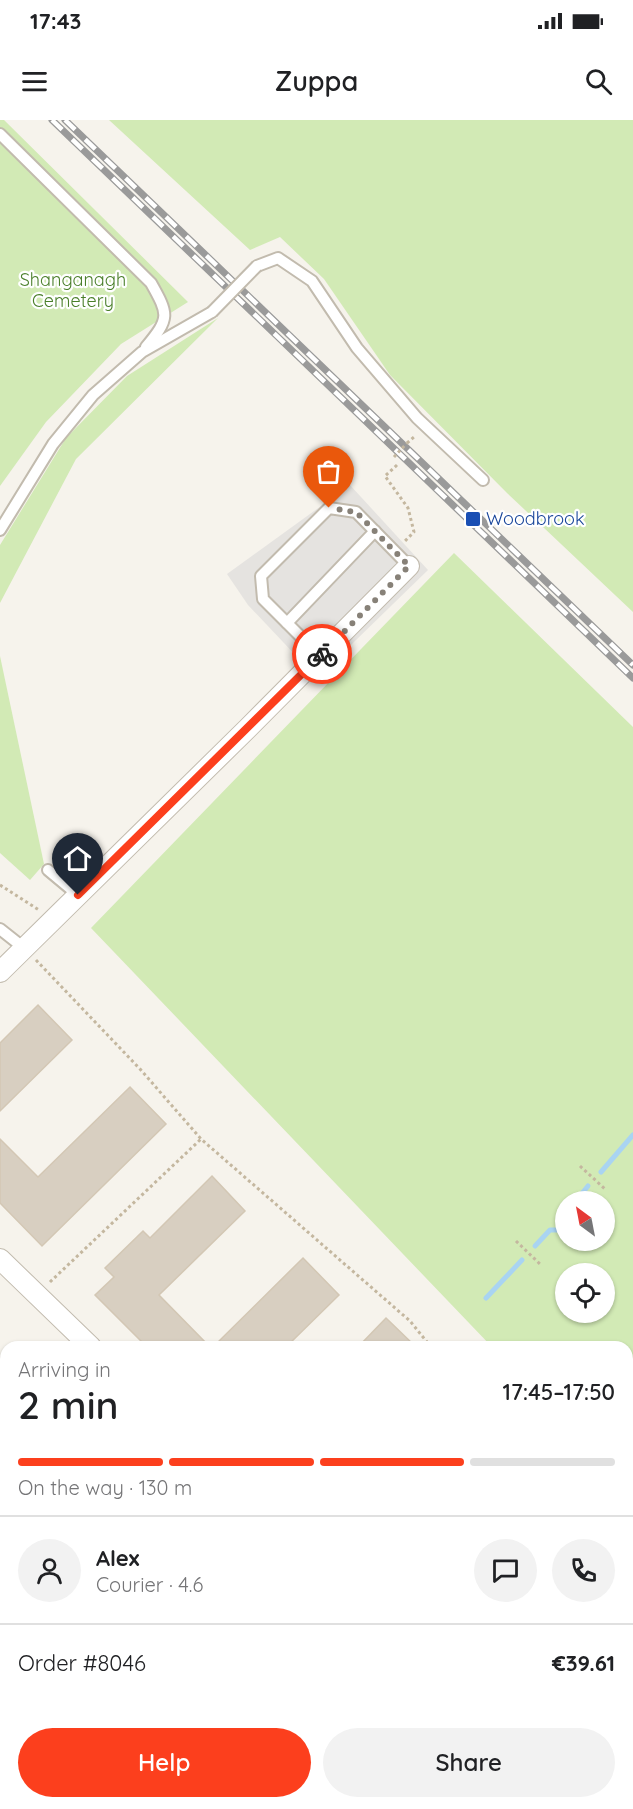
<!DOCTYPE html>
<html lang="en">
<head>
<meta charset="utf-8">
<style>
	:root { --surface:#fff; --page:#f2f2f2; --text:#202124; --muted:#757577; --line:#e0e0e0; --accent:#fc3f1d }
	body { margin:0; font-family:Quicksand,sans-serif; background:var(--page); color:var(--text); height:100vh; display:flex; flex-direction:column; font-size:22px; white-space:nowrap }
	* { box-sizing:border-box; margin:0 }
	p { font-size:20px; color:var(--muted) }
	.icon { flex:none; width:33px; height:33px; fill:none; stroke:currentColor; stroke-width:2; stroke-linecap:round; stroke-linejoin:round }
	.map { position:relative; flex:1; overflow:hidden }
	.details { position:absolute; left:0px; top:1221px; width:633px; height:468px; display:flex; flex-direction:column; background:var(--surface); border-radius:18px 18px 0 0; box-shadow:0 2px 4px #0004 }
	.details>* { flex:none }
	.needle { width:39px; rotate:328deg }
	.fabs { position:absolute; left:555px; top:1071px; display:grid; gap:12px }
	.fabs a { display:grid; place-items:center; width:60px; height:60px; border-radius:50%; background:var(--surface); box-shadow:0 2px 4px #0004; font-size:30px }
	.pin { position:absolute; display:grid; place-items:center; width:51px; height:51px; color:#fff; margin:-62px -26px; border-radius:50% 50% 50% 0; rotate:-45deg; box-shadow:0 0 6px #0007 }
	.pin .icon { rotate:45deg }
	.courier { position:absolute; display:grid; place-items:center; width:60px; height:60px; margin:-30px; border:4px solid #fc3f1d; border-radius:50%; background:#fff; color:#222; box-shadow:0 2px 8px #0007 }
	.overview em { font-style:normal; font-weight:600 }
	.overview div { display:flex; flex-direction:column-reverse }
	.overview { display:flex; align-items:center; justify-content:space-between; height:102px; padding:0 18px }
	h1 { font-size:39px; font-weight:600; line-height:45px }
	.bar { display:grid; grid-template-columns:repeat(4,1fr); gap:9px 6px; align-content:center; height:72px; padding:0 18px }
	.bar i { height:8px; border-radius:4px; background:var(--line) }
	.bar .current { background:var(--accent) }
	.bar p { grid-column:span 4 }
	.line { display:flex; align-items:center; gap:15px; padding:0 18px; border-top:2px solid var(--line) }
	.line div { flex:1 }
	.round { display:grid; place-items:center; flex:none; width:63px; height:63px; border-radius:32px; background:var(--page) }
	.action { display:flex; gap:12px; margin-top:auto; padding:12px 18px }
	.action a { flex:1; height:69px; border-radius:36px; background:var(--accent); color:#fff; font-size:24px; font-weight:600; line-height:69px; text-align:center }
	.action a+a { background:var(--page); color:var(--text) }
	.status { display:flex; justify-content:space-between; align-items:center; height:42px; padding:0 30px; background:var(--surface); direction:ltr }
	.status svg { height:16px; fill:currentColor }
	header { display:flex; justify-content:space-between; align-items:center; height:78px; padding:0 18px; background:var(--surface); font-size:27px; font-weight:600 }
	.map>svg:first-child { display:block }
</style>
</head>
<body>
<div class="status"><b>17:43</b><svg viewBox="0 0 49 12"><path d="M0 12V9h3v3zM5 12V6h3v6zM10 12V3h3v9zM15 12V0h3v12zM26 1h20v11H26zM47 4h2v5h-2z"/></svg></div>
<header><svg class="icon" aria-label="menu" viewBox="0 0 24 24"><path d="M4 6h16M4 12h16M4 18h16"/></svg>Zuppa<svg class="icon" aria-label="search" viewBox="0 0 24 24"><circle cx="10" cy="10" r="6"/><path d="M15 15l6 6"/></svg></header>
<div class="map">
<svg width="633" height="1689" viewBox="0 0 633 1689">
	<rect width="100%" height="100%" fill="#f6f3ec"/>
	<!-- residential -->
	<path fill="#eae5da" d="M627,1370L633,1376V1689H45L51,1683H627Z"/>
	<!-- green -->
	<g fill="#d2eab5" fill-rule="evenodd">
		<path d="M0,0H4L188,182L121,224L46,302L0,366Z"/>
		<path d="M109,0H633V492L507,373L390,255L324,159L280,117L250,130Z"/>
		<path d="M218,198L76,339L0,483V425L66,318L127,256Z"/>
		<path d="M454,433L633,607V1376L627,1370V1227H492L91,808ZM566,1082H604V1120H566ZM566,1154H604V1192H566Z"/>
		<path d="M0,536L44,744L30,760L0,733Z"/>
	</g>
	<!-- parking -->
	<path fill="#e5e3e0" d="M350,365L428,450L317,558L248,485L227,454Z"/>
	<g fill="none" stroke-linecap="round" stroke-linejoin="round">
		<!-- stream -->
		<g stroke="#a9d4f2" stroke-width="5">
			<path d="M601,1052L633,1015"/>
			<path d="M575,1082L588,1066"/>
			<path d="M535,1126L550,1110H566"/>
			<path d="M486,1178L522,1140"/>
		</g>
	</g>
	<!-- building -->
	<g fill="#d8cfc1" stroke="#d3c7b4" stroke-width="1.5">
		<path d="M38,885L72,920L0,991V923Z"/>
		<path d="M130,967L166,1004L42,1126L0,1083V1019L38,1057Z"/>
		<path d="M212,1056L245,1091L159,1175L210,1227H147L95,1175L114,1157L105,1148L143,1111L150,1118Z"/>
		<path d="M303,1138L339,1175L286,1227H213Z"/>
		<path d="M386,1198L416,1227H358Z"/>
	</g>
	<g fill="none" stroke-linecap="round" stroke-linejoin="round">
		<defs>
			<g id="lane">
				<path d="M0,14L151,163C169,195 170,198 146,227"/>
				<path d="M257,146L278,138L312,161L357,228L417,298L483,360"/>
				<path d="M0,410L53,324L93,275L142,232L212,192"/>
				<path d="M287,503L375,411"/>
				<path d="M307,523L263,479L261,456L329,388L356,392L409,446"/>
				<path d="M48,750L78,775"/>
				<path d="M0,809L24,828"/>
			</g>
			<g id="street">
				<path d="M0,852L248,608L409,446"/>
				<path d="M0,1139L91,1227"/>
				<path d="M627,1436L633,1442"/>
				<path d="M627,1547L633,1542"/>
				<path d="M146,1683L152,1689"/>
				<path d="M382,1683L388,1689"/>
				<path d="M618,1683L623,1689"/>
				<path d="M79,1689L85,1683"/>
				<path d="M464,1689L471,1683"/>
			</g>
		</defs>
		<!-- lane casing -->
		<use href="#lane" stroke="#c2bbae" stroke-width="14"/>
		<!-- street casing -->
		<use href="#street" stroke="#c2bbae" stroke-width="22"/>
		<!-- path -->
		<g stroke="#c4b79f" stroke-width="3" stroke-dasharray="3 3" stroke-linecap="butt">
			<path d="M407,323L414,317"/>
			<path d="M397,345L385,356L408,388L414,412L404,422"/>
			<path d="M0,765L39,790"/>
			<path d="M36,840L140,949L201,1019L410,1201L431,1227"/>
			<path d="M580,1046L605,1069"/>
			<path d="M516,1121L541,1145"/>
			<path d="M50,1162L201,1019"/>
		</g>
		<!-- lane -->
		<use href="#lane" stroke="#fff" stroke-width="10"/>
		<!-- street -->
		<use href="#street" stroke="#fff" stroke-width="20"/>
		<defs>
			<g id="rail">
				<path d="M52,0L633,558"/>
				<path d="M65,0L633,545"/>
			</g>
		</defs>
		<!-- rail casing -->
		<use href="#rail" stroke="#9a9a9a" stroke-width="7"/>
		<!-- rail -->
		<use href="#rail" stroke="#fff" stroke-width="4.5" stroke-dasharray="14" stroke-linecap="butt"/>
		<defs>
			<path id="lane-bridge" d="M212,192L257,146"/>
		</defs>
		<!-- lane-bridge casing -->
		<use href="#lane-bridge" stroke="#c2bbae" stroke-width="14" stroke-linecap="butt"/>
		<!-- path-bridge -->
		<path stroke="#c4b79f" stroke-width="3" stroke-dasharray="3 3" stroke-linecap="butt" d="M394,337L407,323"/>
		<!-- lane-bridge -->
		<use href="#lane-bridge" stroke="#fff" stroke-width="10"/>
	</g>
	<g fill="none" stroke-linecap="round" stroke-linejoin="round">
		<!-- done -->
		<path stroke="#878178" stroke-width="6" stroke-dasharray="0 10.8" d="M322,534L409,446L356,392L329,388"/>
		<!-- route -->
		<path stroke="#fc3f1d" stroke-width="8" d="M78,775L322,534"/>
	</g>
	<!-- markers -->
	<rect fill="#1a4fb4" stroke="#fff" stroke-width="2" x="465" y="391" width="16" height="16" rx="3"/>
	<g text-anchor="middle" stroke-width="4.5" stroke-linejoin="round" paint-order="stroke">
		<!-- park labels -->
		<g font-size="18" fill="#4a7f2a" stroke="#fff">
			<text x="73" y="166">Shanganagh<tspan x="73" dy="21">Cemetery</tspan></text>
		</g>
		<!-- transit labels -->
		<g font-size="18" fill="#164399" stroke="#fff" text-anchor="start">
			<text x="486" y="405">Woodbrook</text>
		</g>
	</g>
</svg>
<div class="fabs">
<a><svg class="needle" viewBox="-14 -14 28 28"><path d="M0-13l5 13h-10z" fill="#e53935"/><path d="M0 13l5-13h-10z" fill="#757577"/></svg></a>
<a><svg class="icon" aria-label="locate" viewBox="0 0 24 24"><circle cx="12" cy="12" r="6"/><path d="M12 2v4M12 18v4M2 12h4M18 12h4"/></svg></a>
</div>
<div class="pin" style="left:329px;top:388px;background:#ea580c"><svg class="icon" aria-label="bag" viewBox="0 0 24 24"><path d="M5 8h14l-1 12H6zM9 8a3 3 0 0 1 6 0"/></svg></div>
<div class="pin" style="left:78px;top:775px;background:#1f2937"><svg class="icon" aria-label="home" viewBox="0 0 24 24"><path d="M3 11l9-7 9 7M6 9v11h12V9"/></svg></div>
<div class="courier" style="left:322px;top:534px"><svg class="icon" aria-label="bike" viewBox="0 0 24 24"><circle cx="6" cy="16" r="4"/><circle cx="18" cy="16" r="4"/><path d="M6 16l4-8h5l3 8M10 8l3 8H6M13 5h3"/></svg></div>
<section class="details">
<div class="overview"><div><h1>2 min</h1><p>Arriving in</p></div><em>17:45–17:50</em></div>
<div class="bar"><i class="current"></i><i class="current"></i><i class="current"></i><i></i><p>On the way · 130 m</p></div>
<div class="line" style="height:108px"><a class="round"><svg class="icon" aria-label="person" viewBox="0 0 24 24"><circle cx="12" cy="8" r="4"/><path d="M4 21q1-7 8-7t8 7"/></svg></a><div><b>Alex</b><p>Courier · 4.6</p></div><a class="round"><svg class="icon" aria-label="chat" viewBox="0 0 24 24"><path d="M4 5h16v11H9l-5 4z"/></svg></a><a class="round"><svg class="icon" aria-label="phone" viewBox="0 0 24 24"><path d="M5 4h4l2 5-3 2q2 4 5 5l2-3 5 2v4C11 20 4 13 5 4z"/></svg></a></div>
<div class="line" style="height:78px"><div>Order #8046</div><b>€39.61</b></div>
<div class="action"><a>Help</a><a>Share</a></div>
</section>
</div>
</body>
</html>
